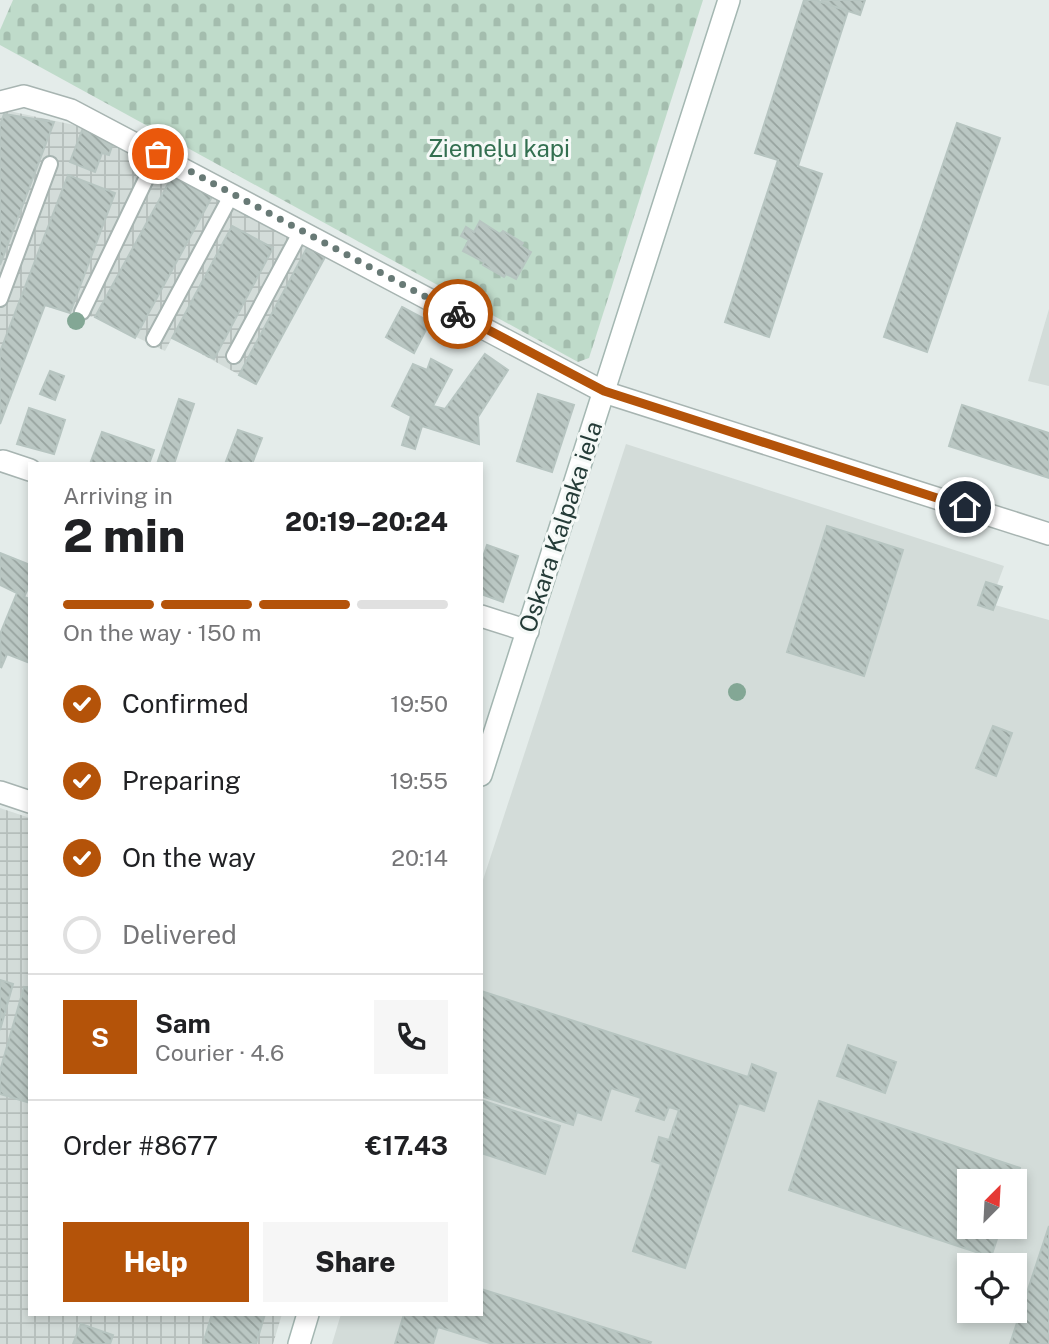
<!DOCTYPE html>
<html lang="en">
<head>
<meta charset="utf-8">
<style>
	:root { --surface:#fff; --page:#f6f6f6; --text:#202124; --muted:#757577; --line:#e0e0e0; --accent:#b45309 }
	body { margin:0; font-family:"Public Sans",sans-serif; background:var(--page); color:var(--text); height:100vh; display:flex; flex-direction:column; font-size:26px; white-space:nowrap }
	* { box-sizing:border-box; margin:0 }
	p { font-size:23px; color:var(--muted) }
	.icon { flex:none; width:38px; height:38px; fill:none; stroke:currentColor; stroke-width:2; stroke-linecap:round; stroke-linejoin:round }
	.map { position:relative; flex:1; overflow:hidden }
	.panel { position:absolute; left:28px; top:462px; width:455px; height:854px; display:flex; flex-direction:column; background:var(--surface); border-radius:0px; box-shadow:0 4px 10px #0003 }
	.panel>* { flex:none }
	.needle { width:46px; rotate:24deg }
	.fabs { position:absolute; left:957px; top:1169px; display:grid; gap:14px }
	.fabs a { display:grid; place-items:center; width:70px; height:70px; border-radius:0px; background:var(--surface); box-shadow:0 4px 10px #0003; font-size:35px }
	.pin { position:absolute; display:grid; place-items:center; width:60px; height:60px; color:#fff; margin:-30px; border:4px solid #fff; border-radius:50%; box-shadow:0 2px 7px #0007 }
	.courier { position:absolute; display:grid; place-items:center; width:70px; height:70px; margin:-35px; border:5px solid #b45309; border-radius:50%; background:#fff; color:#222; box-shadow:0 2px 9px #0007 }
	.head em { font-style:normal; font-weight:800 }
	.head div { display:flex; flex-direction:column-reverse }
	.head { display:flex; align-items:center; justify-content:space-between; height:119px; padding:0 35px }
	h1 { font-size:46px; font-weight:800; line-height:52px }
	.bar { display:grid; grid-template-columns:repeat(4,1fr); gap:10px 7px; align-content:center; height:84px; padding:0 35px }
	.bar i { height:9px; border-radius:5px; background:var(--line) }
	.bar .current { background:var(--accent) }
	.bar p { grid-column:span 4 }
	.line { display:flex; align-items:center; gap:18px; padding:0 35px; border-top:2px solid var(--line) }
	.line div { flex:1 }
	.round { display:grid; place-items:center; flex:none; width:74px; height:74px; border-radius:0px; background:var(--page) }
	ol { padding:0 35px; list-style:none }
	li { display:flex; align-items:center; gap:21px; height:77px }
	li p { margin-inline-start:auto }
	li .icon { padding:7px; border-radius:50%; background:var(--accent); color:#fff; stroke-width:4 }
	li:last-child { color:var(--muted) }
	li i { width:38px; height:38px; border:4px solid var(--line); border-radius:50% }
	.primary-button { display:flex; gap:14px; margin-top:auto; padding:14px 35px }
	.primary-button a { flex:1; height:80px; border-radius:0px; background:var(--accent); color:#fff; font-size:28px; font-weight:800; line-height:80px; text-align:center }
	.primary-button a+a { background:var(--page); color:var(--text) }
	.map>svg:first-child { display:block }
</style>
</head>
<body>
<div class="map">
<svg width="1049" height="1344" viewBox="0 0 1049 1344">
	<defs>
		<pattern id="industrial-grid" width="8" height="8" patternUnits="userSpaceOnUse" patternTransform="scale(1.75)"><rect width="8" height="8" fill="#d3dcd9"/><path d="M0 4h8M4 0v8" fill="none" stroke="#b5bebb"/></pattern>
		<pattern id="cemetery-stones" width="16" height="16" patternUnits="userSpaceOnUse" patternTransform="scale(1.75)"><rect width="16" height="16" fill="#bfdbca"/><path d="M2 7V4a2 2 0 0 1 4 0v3zM10 15v-3a2 2 0 0 1 4 0v3z" fill="#a4bdae"/></pattern>
		<pattern id="building-back-hatch" width="6" height="6" patternUnits="userSpaceOnUse" patternTransform="scale(1.75)"><rect width="6" height="6" fill="#bac7c3"/><path d="M-1 5l2 2M0 0l6 6M5-1l2 2" fill="none" stroke="#97a39f"/></pattern>
	</defs>
	<rect width="100%" height="100%" fill="#e4ecea"/>
	<!-- built -->
	<g fill="#d3dcd9" fill-rule="evenodd">
		<path d="M1049,309V386L1028,381Z"/>
		<path d="M626,444L1004,566L997,585L1002,587L995,605L1049,620V1344H332L341,1314H481V886ZM970,1181H1015V1227H970ZM970,1265H1015V1311H970Z"/>
	</g>
	<!-- industrial -->
	<g fill="url(#industrial-grid)">
		<path d="M0,109L74,125L114,140L325,257L256,384L172,338L165,351L95,317L70,313L45,306L0,424Z"/>
		<path d="M0,808L30,818V1314H282L273,1344H0Z"/>
	</g>
	<!-- cemetery -->
	<path fill="url(#cemetery-stones)" d="M13,0H703L589,358L578,362L0,45V30Z"/>
	<!-- building -->
	<g fill="url(#building-back-hatch)" stroke="#b7c5c1" stroke-width="2">
		<path d="M804,0H816L848,11L798,166L822,174L769,337L725,322L778,160L755,153Z"/>
		<path d="M822,0H865L860,15L821,2Z"/>
		<path d="M4,114L54,122L0,265V125Z"/>
		<path d="M957,123L1000,138L927,352L884,337Z"/>
		<path d="M83,128L114,140L109,155L102,153L95,172L70,162Z"/>
		<path d="M174,173L213,195L135,338L95,317Z"/>
		<path d="M68,175L115,193L70,313L45,305L0,424V352Z"/>
		<path d="M480,221L500,234L503,231L523,243L521,246L531,252L516,279L506,274L504,277L483,265L484,262L463,251L469,240L461,236L466,227L474,232Z"/>
		<path d="M232,226L273,248L214,359L172,338Z"/>
		<path d="M308,246L325,257L256,384L239,375Z"/>
		<path d="M402,307L430,322L414,353L386,337Z"/>
		<path d="M485,354L508,370L478,417L479,444L422,426L415,449L402,445L411,416L392,406L413,364L427,370L431,359L452,370L433,406L445,409Z"/>
		<path d="M50,371L64,376L55,400L40,394Z"/>
		<path d="M538,394L574,405L552,472L517,461Z"/>
		<path d="M179,399L194,404L174,464H157Z"/>
		<path d="M962,405L1049,433V478L949,446Z"/>
		<path d="M29,408L65,420L54,454L17,444Z"/>
		<path d="M238,430L262,438L252,464H225Z"/>
		<path d="M102,432L154,450L149,464H90Z"/>
		<path d="M827,526L903,550L864,676L787,652Z"/>
		<path d="M487,545L518,556L503,602L481,594V563Z"/>
		<path d="M0,553L30,565V584L24,597L30,599L28,634L30,635V663L7,654L1,668L0,634L17,593L0,585Z"/>
		<path d="M986,582L1002,587L993,610L978,605Z"/>
		<path d="M993,726L1012,733L996,776L976,768Z"/>
		<path d="M0,980L13,984L0,1030Z"/>
		<path d="M24,987L30,988V1103L0,1094V1071Z"/>
		<path d="M481,991L748,1077L752,1064L776,1073L764,1111L739,1103L685,1268L633,1251L661,1164L652,1161L659,1137L669,1140L679,1110L669,1107L664,1120L636,1111L641,1098L611,1088L601,1120L577,1112L573,1125L481,1096Z"/>
		<path d="M848,1045L896,1062L885,1093L837,1076Z"/>
		<path d="M481,1100L560,1126L545,1174L481,1153Z"/>
		<path d="M819,1101L1020,1168L1015,1185V1181H970V1227H1001L991,1257L789,1190Z"/>
		<path d="M1049,1226V1344H1010Z"/>
		<path d="M481,1289L651,1342L650,1344H493L438,1327L433,1344H395L404,1314H481Z"/>
		<path d="M212,1314H265L256,1344H203Z"/>
		<path d="M81,1324L113,1335L110,1344H73Z"/>
	</g>
	<g fill="none" stroke-linecap="round" stroke-linejoin="round">
		<defs>
			<g id="lane">
				<path d="M0,299L50,164"/>
				<path d="M82,312L158,154"/>
				<path d="M154,339L232,194"/>
				<path d="M234,356L301,231"/>
			</g>
			<g id="street">
				<path d="M0,102L24,96L71,110L604,392L1049,534"/>
				<path d="M3,461L30,470"/>
				<path d="M481,616L528,631"/>
				<path d="M0,792L30,802"/>
			</g>
			<g id="secondary">
				<path d="M481,775L729,0"/>
				<path d="M299,1344L308,1314"/>
			</g>
		</defs>
		<!-- lane casing -->
		<use href="#lane" stroke="#a7b4b1" stroke-width="18"/>
		<!-- street casing -->
		<use href="#street" stroke="#a7b4b1" stroke-width="24"/>
		<!-- secondary casing -->
		<use href="#secondary" stroke="#a4b7b2" stroke-width="24"/>
		<!-- lane -->
		<use href="#lane" stroke="#fff" stroke-width="14"/>
		<!-- street -->
		<use href="#street" stroke="#fff" stroke-width="21"/>
		<!-- secondary -->
		<use href="#secondary" stroke="#fff" stroke-width="21"/>
	</g>
	<!-- trees -->
	<g fill="#83a795">
		<circle cx="76" cy="321" r="9"/>
		<circle cx="737" cy="692" r="9"/>
	</g>
	<g fill="none" stroke-linecap="round" stroke-linejoin="round">
		<!-- done -->
		<path stroke="#687a76" stroke-width="7" stroke-dasharray="0 12.6" d="M158,154L458,314"/>
		<!-- route -->
		<path stroke="#b45309" stroke-width="9" d="M458,314L604,391L965,507"/>
	</g>
	<g text-anchor="middle" stroke-width="6" stroke-linejoin="round" paint-order="stroke">
		<!-- park labels -->
		<g font-size="24" fill="#336f50" stroke="#f5f9f7">
			<text x="499" y="157">Ziemeļu kapi</text>
		</g>
		<!-- street labels -->
		<g font-size="24" fill="#253c38" stroke="#f5f9f7">
			<text transform="translate(561 527) rotate(-72)" y="8">Oskara Kalpaka iela</text>
		</g>
	</g>
</svg>
<div class="fabs">
<a><svg class="needle" viewBox="-14 -14 28 28"><path d="M0-13l5 13h-10z" fill="#e53935"/><path d="M0 13l5-13h-10z" fill="#757577"/></svg></a>
<a><svg class="icon" aria-label="locate" viewBox="0 0 24 24"><circle cx="12" cy="12" r="6"/><path d="M12 2v4M12 18v4M2 12h4M18 12h4"/></svg></a>
</div>
<div class="pin" style="left:158px;top:154px;background:#ea580c"><svg class="icon" aria-label="bag" viewBox="0 0 24 24"><path d="M5 8h14l-1 12H6zM9 8a3 3 0 0 1 6 0"/></svg></div>
<div class="pin" style="left:965px;top:507px;background:#1f2937"><svg class="icon" aria-label="home" viewBox="0 0 24 24"><path d="M3 11l9-7 9 7M6 9v11h12V9"/></svg></div>
<div class="courier" style="left:458px;top:314px"><svg class="icon" aria-label="bike" viewBox="0 0 24 24"><circle cx="6" cy="16" r="4"/><circle cx="18" cy="16" r="4"/><path d="M6 16l4-8h5l3 8M10 8l3 8H6M13 5h3"/></svg></div>
<section class="panel">
<div class="head"><div><h1>2 min</h1><p>Arriving in</p></div><em>20:19–20:24</em></div>
<div class="bar"><i class="current"></i><i class="current"></i><i class="current"></i><i></i><p>On the way · 150 m</p></div>
<ol>
<li><svg class="icon" aria-label="check" viewBox="0 0 24 24"><path d="M5 12l5 5 9-10"/></svg>Confirmed<p>19:50</p></li>
<li><svg class="icon" aria-label="check" viewBox="0 0 24 24"><path d="M5 12l5 5 9-10"/></svg>Preparing<p>19:55</p></li>
<li><svg class="icon" aria-label="check" viewBox="0 0 24 24"><path d="M5 12l5 5 9-10"/></svg>On the way<p>20:14</p></li>
<li><i></i>Delivered</li>
</ol>
<div class="line" style="height:126px"><b class="round" style="background:var(--accent);color:#fff">S</b><div><b>Sam</b><p>Courier · 4.6</p></div><a class="round"><svg class="icon" aria-label="phone" viewBox="0 0 24 24"><path d="M5 4h4l2 5-3 2q2 4 5 5l2-3 5 2v4C11 20 4 13 5 4z"/></svg></a></div>
<div class="line" style="height:91px"><div>Order #8677</div><b>€17.43</b></div>
<div class="primary-button"><a>Help</a><a>Share</a></div>
</section>
</div>
</body>
</html>
